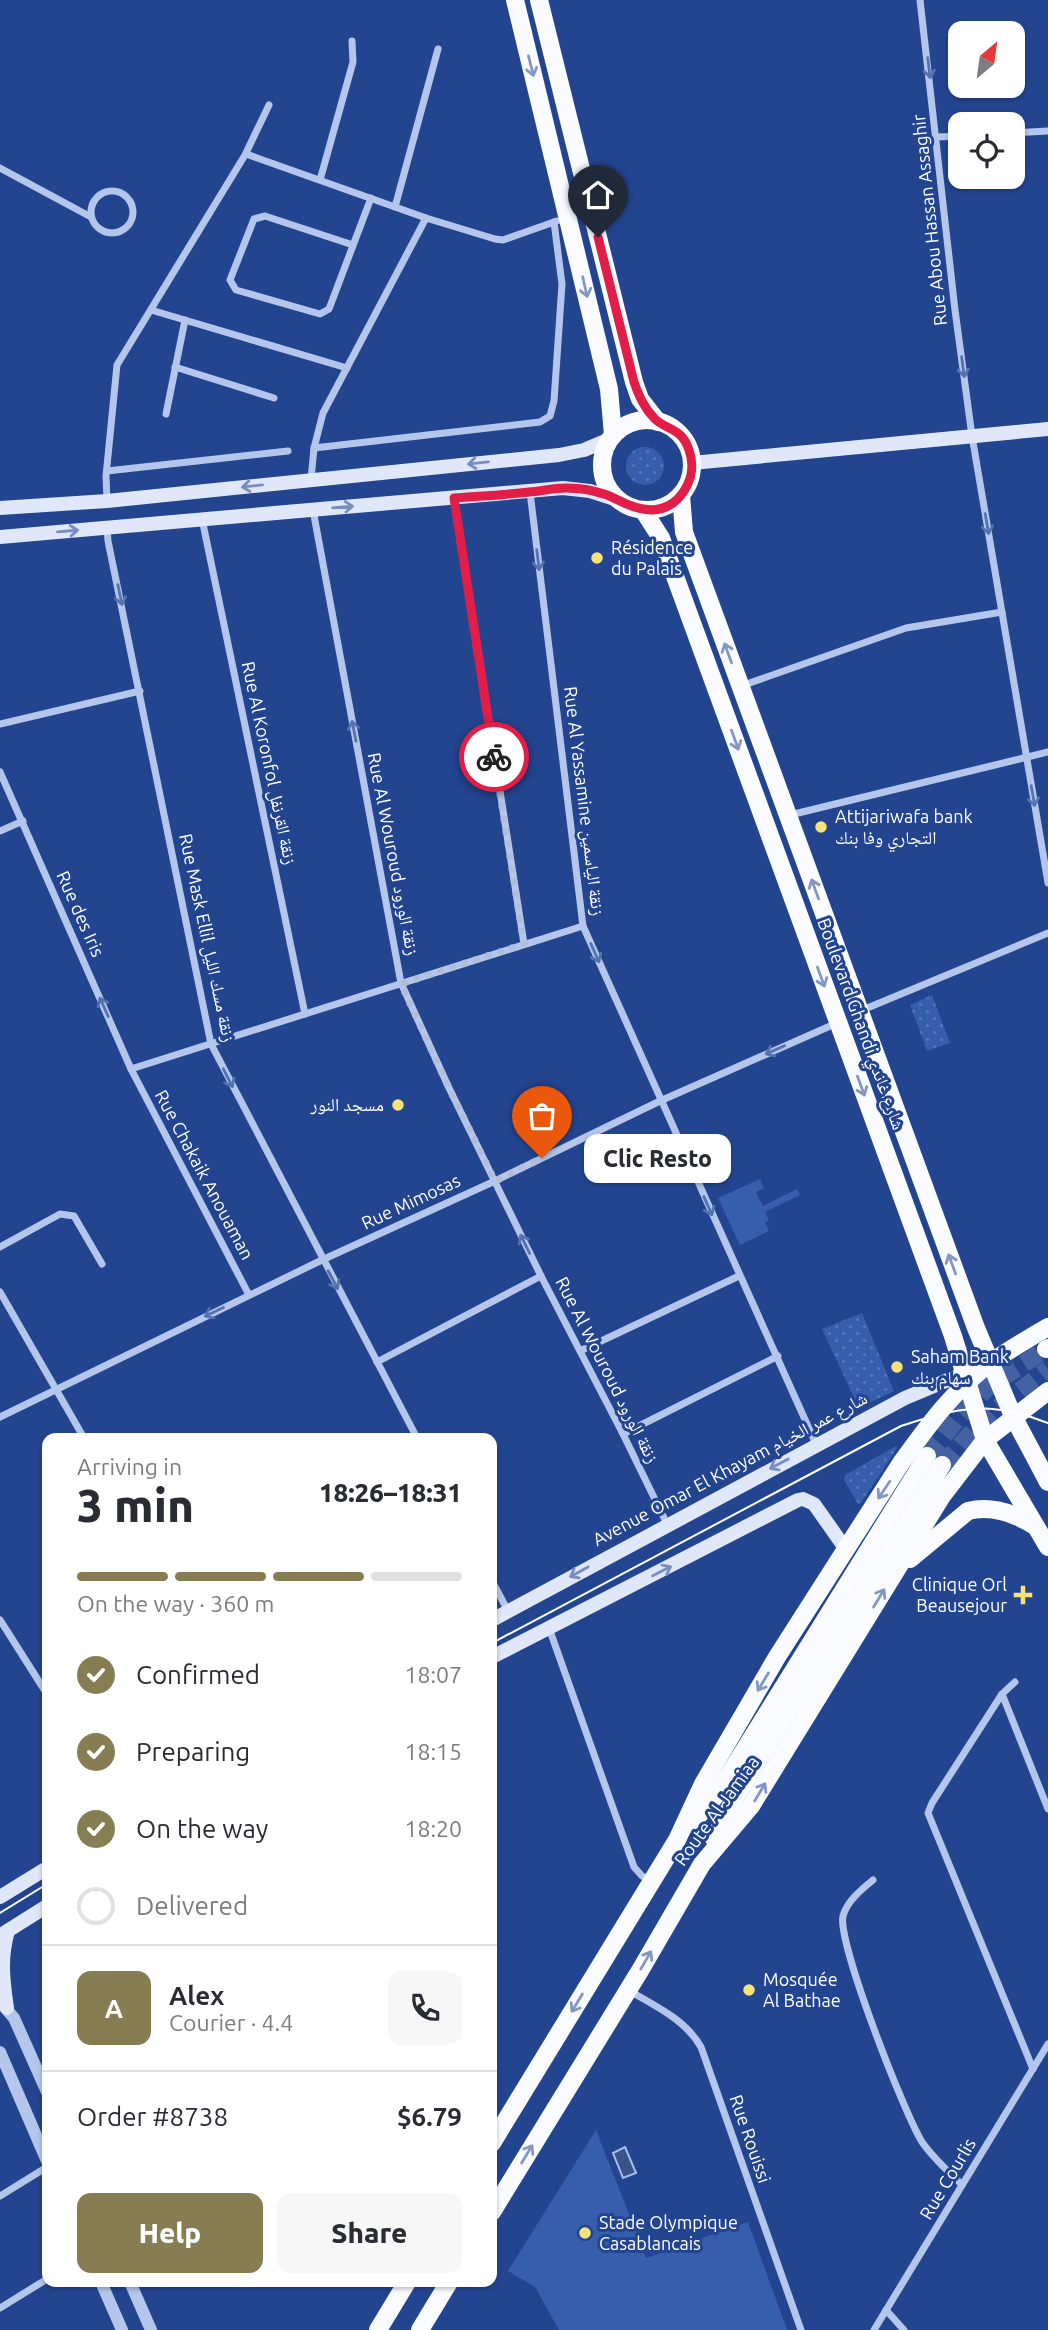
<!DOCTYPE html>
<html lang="en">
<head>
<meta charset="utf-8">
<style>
	:root { --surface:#fff; --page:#f7f7f7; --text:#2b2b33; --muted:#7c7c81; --line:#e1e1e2; --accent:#877d52 }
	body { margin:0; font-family:Ubuntu,"Noto Naskh Arabic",sans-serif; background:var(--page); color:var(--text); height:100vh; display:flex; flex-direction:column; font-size:26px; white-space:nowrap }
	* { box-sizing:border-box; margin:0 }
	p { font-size:23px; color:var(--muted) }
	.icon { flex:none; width:38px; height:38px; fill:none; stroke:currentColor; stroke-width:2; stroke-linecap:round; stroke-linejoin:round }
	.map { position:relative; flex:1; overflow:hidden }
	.side { position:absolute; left:42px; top:1433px; width:455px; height:854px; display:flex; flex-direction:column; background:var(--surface); border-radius:14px; box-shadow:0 2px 5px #0004 }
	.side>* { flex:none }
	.needle { width:46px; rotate:29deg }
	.tools { position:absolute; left:948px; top:21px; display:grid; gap:14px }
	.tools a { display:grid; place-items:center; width:77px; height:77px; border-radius:14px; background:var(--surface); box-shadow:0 2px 5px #0004; font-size:35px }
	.pin { position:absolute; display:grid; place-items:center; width:60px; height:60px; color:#fff; margin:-72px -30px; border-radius:50% 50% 50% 0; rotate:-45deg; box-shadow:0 0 7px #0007 }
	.pin .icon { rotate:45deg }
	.courier { position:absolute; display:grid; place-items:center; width:70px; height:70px; margin:-35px; border:5px solid #e11d48; border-radius:50%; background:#fff; color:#222; box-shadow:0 2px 9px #0007 }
	.bubble { position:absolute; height:49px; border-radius:14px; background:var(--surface); box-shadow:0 2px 5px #0004; font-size:23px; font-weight:800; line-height:49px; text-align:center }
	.overview em { font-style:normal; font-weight:800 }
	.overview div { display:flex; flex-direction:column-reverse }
	.overview { display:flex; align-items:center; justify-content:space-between; height:119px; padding:0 35px }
	h1 { font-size:46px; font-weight:800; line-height:52px }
	.bar { display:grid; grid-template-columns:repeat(4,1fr); gap:10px 7px; align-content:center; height:84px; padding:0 35px }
	.bar i { height:9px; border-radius:5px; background:var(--line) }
	.bar .current { background:var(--accent) }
	.bar p { grid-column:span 4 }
	.line { display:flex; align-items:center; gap:18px; padding:0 35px; border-top:2px solid var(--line) }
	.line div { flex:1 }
	.round { display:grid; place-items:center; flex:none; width:74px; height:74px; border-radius:14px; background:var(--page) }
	ol { padding:0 35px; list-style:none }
	li { display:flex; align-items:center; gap:21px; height:77px }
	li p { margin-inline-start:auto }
	li .icon { padding:7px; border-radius:50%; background:var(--accent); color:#fff; stroke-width:4 }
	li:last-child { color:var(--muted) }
	li i { width:38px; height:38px; border:4px solid var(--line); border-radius:50% }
	.button { display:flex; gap:14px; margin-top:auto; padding:14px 35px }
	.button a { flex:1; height:80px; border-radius:14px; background:var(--accent); color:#fff; font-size:28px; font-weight:800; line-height:80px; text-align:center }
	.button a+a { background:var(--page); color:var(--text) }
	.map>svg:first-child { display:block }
</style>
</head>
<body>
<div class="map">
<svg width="1048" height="2330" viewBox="0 0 1048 2330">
	<defs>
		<pattern id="grass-dots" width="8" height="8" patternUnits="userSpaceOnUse" patternTransform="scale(1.75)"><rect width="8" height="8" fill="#375ead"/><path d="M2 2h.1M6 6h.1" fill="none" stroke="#5576b9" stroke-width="1.8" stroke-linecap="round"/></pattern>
	</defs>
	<rect width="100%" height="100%" fill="#234590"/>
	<!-- grass -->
	<g fill="url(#grass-dots)">
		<circle cx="645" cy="466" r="19"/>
		<path d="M932,995L950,1043L927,1051L910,1005Z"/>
		<path d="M862,1313L894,1391L859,1408L822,1329Z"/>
		<path d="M896,1446L897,1448L861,1503L858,1504L844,1480L845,1475Z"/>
	</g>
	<!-- garden -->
	<g fill="#375ead">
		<path d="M760,1179L764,1188L756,1192L763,1206L797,1189L800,1195L765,1212L769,1220L765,1223L769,1231L740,1245L718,1198Z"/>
		<path d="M596,2130L646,2258L748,2222L787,2330H559L535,2287L508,2271Z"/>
	</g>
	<!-- water -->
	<path fill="#3a538a" stroke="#a8bfed" stroke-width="2" d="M625,2147L636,2173L623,2178L613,2153Z"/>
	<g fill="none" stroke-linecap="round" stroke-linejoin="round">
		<!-- primary-tunnel -->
		<g stroke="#4461a1" stroke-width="18" stroke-dasharray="18 9" stroke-linecap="butt">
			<path d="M927,1456L958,1418L988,1387L1046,1349"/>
			<path d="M942,1465L984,1419L1048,1369"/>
		</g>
		<!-- minor -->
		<g stroke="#b4c6ec" stroke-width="7">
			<path d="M920,0L955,310L972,436L1048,883"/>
			<path d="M1013,133L1048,131"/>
			<path d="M937,137L961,136"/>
			<path d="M246,154L426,218L495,239L503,240L557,221"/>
			<path d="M0,168L91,217"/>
			<path d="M320,180L353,62L352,41"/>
			<circle cx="112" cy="212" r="21"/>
			<path d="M395,207L438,49"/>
			<path d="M353,245L265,216L254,219L230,280L236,290L320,314L329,309L371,198"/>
			<path d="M151,310L347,368"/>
			<path d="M175,367L274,398"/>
			<path d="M166,414L185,320"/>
			<path d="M314,448L540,422L550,416L554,401L562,284L554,222"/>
			<path d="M107,471L288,451"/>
			<path d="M311,479L314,448L323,413L426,218"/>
			<path d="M530,492L583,926L816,1444"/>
			<path d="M454,498L524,944"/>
			<path d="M107,500L106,476L117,365L245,155L269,105"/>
			<path d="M313,510L401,983L449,1088L541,1276L623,1434L667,1524"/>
			<path d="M202,519L305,1014"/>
			<path d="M107,528L108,541L211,1044L417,1438"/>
			<path d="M741,686L906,628L1002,612"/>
			<path d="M0,724L140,691"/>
			<path d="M0,772L131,1069L249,1295"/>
			<path d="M790,815L1048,752"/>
			<path d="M0,831L23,821"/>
			<path d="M860,1011L1048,933"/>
			<path d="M131,1069L583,926"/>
			<path d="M0,1247L60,1214L74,1216L102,1264"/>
			<path d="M0,1292L84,1438"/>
			<path d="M580,1351L739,1276"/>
			<path d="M377,1362L541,1276"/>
			<path d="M0,1417L322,1260L495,1181L660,1101L837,1023"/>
			<path d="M623,1434L778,1356"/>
			<path d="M492,1581L508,1611"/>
			<path d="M0,1620L47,1694"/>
			<path d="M549,1628L634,1867L642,1876L651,1880"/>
			<path d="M1015,1682L1002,1694L932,1803L928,1813L1033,2069"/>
			<path d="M1002,1694L1048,1809"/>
			<path d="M873,1880C862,1889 847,1901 843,1916C837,1942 905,2115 922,2142C933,2158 949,2172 962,2185"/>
			<path d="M628,1990C655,2006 685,2019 701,2047L801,2330"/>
			<path d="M0,2196L47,2167"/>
			<path d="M0,2308L47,2279"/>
			<path d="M886,2310L904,2330"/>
			<path d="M874,2330L1048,2044"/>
		</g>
		<!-- tertiary -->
		<g stroke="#b4c6ec" stroke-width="12">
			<path d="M1,2003L14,2018L47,2092"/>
			<path d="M0,2052L47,2161"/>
			<path d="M101,2282L122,2330"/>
			<path d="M130,2282L151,2330"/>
		</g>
		<!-- secondary -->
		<g stroke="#e0e7f9" stroke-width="14">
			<path d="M692,463L1048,429"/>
			<path d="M0,508L107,501L559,455L584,450L610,439"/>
			<path d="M0,537L563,488L590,491L618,500"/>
			<path d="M492,1620L905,1398L972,1370"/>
			<path d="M492,1657L798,1500L803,1499L814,1504L845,1548"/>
			<path d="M0,1897L47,1868"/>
			<path d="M1,1935L47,1906"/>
			<path d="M7,2008C3,1980 0,1958 8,1931"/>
		</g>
		<!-- primary -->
		<g stroke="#f9fbff" stroke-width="18">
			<path d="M515,0L609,389L613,435"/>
			<path d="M539,0L634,382L640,399L658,422"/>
			<circle cx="647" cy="465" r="45"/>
			<path d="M681,495L684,532L976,1328L1013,1416L1048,1482"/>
			<path d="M643,510L661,538L953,1336L985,1440L1048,1547"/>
			<path d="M1046,1349L1048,1348"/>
			<path d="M910,1559L968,1511C992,1505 1014,1513 1035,1526"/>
			<path d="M691,1824L717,1794L927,1456"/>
			<path d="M714,1839L735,1798L942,1465"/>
			<path d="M492,2143L677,1840L703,1784L777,1657L901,1463C927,1427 955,1388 992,1362C1010,1349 1029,1338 1048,1327"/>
			<path d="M492,2212L641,1969L702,1864L751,1806L942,1496L985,1440L1048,1391"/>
			<path d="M378,2330L407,2282"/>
			<path d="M420,2330L449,2282"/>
		</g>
		<!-- tram -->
		<g stroke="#fff" stroke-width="2">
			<path d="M492,1643L901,1426C960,1407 989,1400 1048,1423"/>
			<path d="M0,1913L47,1884"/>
		</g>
	</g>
	<!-- one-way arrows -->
	<defs><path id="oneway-shaft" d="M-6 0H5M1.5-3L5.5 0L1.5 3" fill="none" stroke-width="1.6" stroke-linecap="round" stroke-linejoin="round" transform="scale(1.75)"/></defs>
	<g stroke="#8397c2">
		<use href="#oneway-shaft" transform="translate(531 66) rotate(76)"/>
		<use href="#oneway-shaft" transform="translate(585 287) rotate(77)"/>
		<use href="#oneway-shaft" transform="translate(728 653) rotate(-110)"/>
		<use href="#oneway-shaft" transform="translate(735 740) rotate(70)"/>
		<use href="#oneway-shaft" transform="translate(815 889) rotate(-110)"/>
		<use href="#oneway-shaft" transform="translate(821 977) rotate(70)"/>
		<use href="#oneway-shaft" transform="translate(861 1086) rotate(70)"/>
		<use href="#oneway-shaft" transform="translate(952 1264) rotate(-110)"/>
		<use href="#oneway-shaft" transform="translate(884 1490) rotate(124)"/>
		<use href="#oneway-shaft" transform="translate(879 1598) rotate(-59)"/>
		<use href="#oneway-shaft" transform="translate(763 1682) rotate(121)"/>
		<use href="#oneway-shaft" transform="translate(760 1792) rotate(-59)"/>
		<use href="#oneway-shaft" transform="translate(646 1960) rotate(-60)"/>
		<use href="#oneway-shaft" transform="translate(577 2003) rotate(121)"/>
		<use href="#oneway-shaft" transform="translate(527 2154) rotate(-59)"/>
	</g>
	<g stroke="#5672b0">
		<use href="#oneway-shaft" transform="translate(929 68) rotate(83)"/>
		<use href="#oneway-shaft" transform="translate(963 367) rotate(82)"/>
		<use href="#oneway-shaft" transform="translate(987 524) rotate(80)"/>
		<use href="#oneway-shaft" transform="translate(538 560) rotate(83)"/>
		<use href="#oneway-shaft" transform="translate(120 595) rotate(78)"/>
		<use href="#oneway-shaft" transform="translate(354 731) rotate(-101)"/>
		<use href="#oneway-shaft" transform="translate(1033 796) rotate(80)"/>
		<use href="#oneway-shaft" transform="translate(595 953) rotate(66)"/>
		<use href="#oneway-shaft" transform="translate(104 1007) rotate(-114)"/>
		<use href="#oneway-shaft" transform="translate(775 1050) rotate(156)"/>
		<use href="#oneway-shaft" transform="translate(228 1078) rotate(63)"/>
		<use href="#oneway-shaft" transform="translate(708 1206) rotate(66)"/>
		<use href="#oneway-shaft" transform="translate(525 1244) rotate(-116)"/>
		<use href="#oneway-shaft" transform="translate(333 1280) rotate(62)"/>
		<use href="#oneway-shaft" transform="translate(214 1312) rotate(154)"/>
	</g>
	<g stroke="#788ebf">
		<use href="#oneway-shaft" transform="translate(478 463) rotate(174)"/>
		<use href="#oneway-shaft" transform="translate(252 486) rotate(174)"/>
		<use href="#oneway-shaft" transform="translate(343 507) rotate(-5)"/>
		<use href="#oneway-shaft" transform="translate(68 531) rotate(-5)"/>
		<use href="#oneway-shaft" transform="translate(779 1464) rotate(152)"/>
		<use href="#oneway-shaft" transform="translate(662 1571) rotate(-27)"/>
		<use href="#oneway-shaft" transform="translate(579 1572) rotate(151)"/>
	</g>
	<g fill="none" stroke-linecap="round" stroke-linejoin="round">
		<!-- done -->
		<path stroke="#b2bed8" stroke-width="7" stroke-dasharray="0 12.6" d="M494,757L524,944L401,984L449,1088L495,1181L542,1158"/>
		<!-- route -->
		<path stroke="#e11d48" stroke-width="9" d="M494,757L454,498C479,496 504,495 529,492C541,491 554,488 566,488C583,488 603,492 618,500C641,512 667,517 684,491C692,479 694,464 689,450C682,428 668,431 655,419C644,408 639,396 634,382L598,237"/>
	</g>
	<!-- markers -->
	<g fill="#f7e277" stroke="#234590" stroke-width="2.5">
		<circle cx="597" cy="558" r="7"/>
		<circle cx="821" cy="827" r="7"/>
		<circle cx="398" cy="1105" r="7"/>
		<circle cx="897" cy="1367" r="7"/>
		<path d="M1019.5 1584.5h7v7h7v7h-7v7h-7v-7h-7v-7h7z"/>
		<circle cx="749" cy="1990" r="7"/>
		<circle cx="585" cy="2233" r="7"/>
	</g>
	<g text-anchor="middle" stroke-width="6" stroke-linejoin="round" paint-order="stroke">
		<!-- street labels -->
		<g font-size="18" fill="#fff" stroke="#234590">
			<text transform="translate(930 220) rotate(-96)" y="6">Rue Abou Hassan Assaghir</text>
			<text transform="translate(269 763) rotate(78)" y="6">Rue Al Koronfol زنقة القرنفل</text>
			<text transform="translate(584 801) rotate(83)" y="6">Rue Al Yassamine زنقة الياسمين</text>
			<text transform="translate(393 854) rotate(79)" y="6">Rue Al Wouroud زنقة الورود</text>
			<text transform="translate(80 914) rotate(66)" y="6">Rue des Iris</text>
			<text transform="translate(207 938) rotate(78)" y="6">Rue Mask Ellil زنقة مسك الليل</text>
			<text transform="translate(861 1024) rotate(70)" y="6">Boulevard Ghandi شارع غاندي</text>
			<text transform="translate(204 1175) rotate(62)" y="6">Rue Chakaik Anouaman</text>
			<text transform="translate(411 1202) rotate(-25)" y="6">Rue Mimosas</text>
			<text transform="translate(607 1370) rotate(63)" y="6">Rue Al Wouroud زنقة الورود</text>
			<text transform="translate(730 1469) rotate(-28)" y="6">Avenue Omar El Khayam شارع عمر الخيام</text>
			<text transform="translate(717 1811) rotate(-54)" y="6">Route Al Jamiaa</text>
			<text transform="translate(750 2139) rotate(71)" y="6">Rue Rouissi</text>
			<text transform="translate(948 2179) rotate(-59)" y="6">Rue Courlis</text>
		</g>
		<!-- poi labels -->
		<g font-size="18" fill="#fff" stroke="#234590" text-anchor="start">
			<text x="611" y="554">Résidence<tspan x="611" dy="21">du Palais</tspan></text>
			<text x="835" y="823">Attijariwafa bank<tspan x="835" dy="21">التجاري وفا بنك</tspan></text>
			<text x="384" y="1111" text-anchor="end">مسجد النور</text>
			<text x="911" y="1363">Saham Bank<tspan x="911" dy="21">سهام بنك</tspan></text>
			<text x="1007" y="1591" text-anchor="end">Clinique Orl<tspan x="1007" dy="21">Beausejour</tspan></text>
			<text x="763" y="1986">Mosquée<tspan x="763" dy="21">Al Bathae</tspan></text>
			<text x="599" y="2229">Stade Olympique<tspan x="599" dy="21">Casablancais</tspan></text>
		</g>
	</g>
</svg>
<div class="tools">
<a><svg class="needle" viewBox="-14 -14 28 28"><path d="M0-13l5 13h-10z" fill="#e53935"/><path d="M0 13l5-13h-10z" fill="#7c7c81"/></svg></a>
<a><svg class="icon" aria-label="locate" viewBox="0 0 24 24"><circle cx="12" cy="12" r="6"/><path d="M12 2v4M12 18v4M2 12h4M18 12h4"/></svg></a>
</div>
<div class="pin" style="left:542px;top:1158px;background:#ea580c"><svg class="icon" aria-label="bag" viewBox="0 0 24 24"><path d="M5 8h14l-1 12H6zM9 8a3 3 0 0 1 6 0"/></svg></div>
<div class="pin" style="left:598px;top:237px;background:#1f2937"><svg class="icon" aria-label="home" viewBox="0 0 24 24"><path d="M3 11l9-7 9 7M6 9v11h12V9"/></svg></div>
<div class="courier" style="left:494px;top:757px"><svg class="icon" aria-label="bike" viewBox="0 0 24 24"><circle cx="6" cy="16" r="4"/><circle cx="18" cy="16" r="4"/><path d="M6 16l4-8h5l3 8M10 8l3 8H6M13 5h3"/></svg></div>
<div class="bubble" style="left:584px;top:1134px;width:147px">Clic Resto</div>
<section class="side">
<div class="overview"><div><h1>3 min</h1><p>Arriving in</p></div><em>18:26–18:31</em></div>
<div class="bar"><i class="current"></i><i class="current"></i><i class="current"></i><i></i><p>On the way · 360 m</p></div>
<ol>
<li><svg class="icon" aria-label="check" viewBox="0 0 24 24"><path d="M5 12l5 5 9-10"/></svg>Confirmed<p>18:07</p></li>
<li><svg class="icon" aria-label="check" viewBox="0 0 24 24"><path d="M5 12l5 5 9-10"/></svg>Preparing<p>18:15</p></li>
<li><svg class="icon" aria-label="check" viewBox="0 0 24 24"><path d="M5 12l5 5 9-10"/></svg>On the way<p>18:20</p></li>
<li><i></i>Delivered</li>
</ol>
<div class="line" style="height:126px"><b class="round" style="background:var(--accent);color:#fff">A</b><div><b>Alex</b><p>Courier · 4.4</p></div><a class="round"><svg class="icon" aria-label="phone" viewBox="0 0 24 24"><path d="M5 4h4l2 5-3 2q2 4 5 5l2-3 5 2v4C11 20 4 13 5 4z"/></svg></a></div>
<div class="line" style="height:91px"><div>Order #8738</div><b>$6.79</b></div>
<div class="button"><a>Help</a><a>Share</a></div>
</section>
</div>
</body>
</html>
